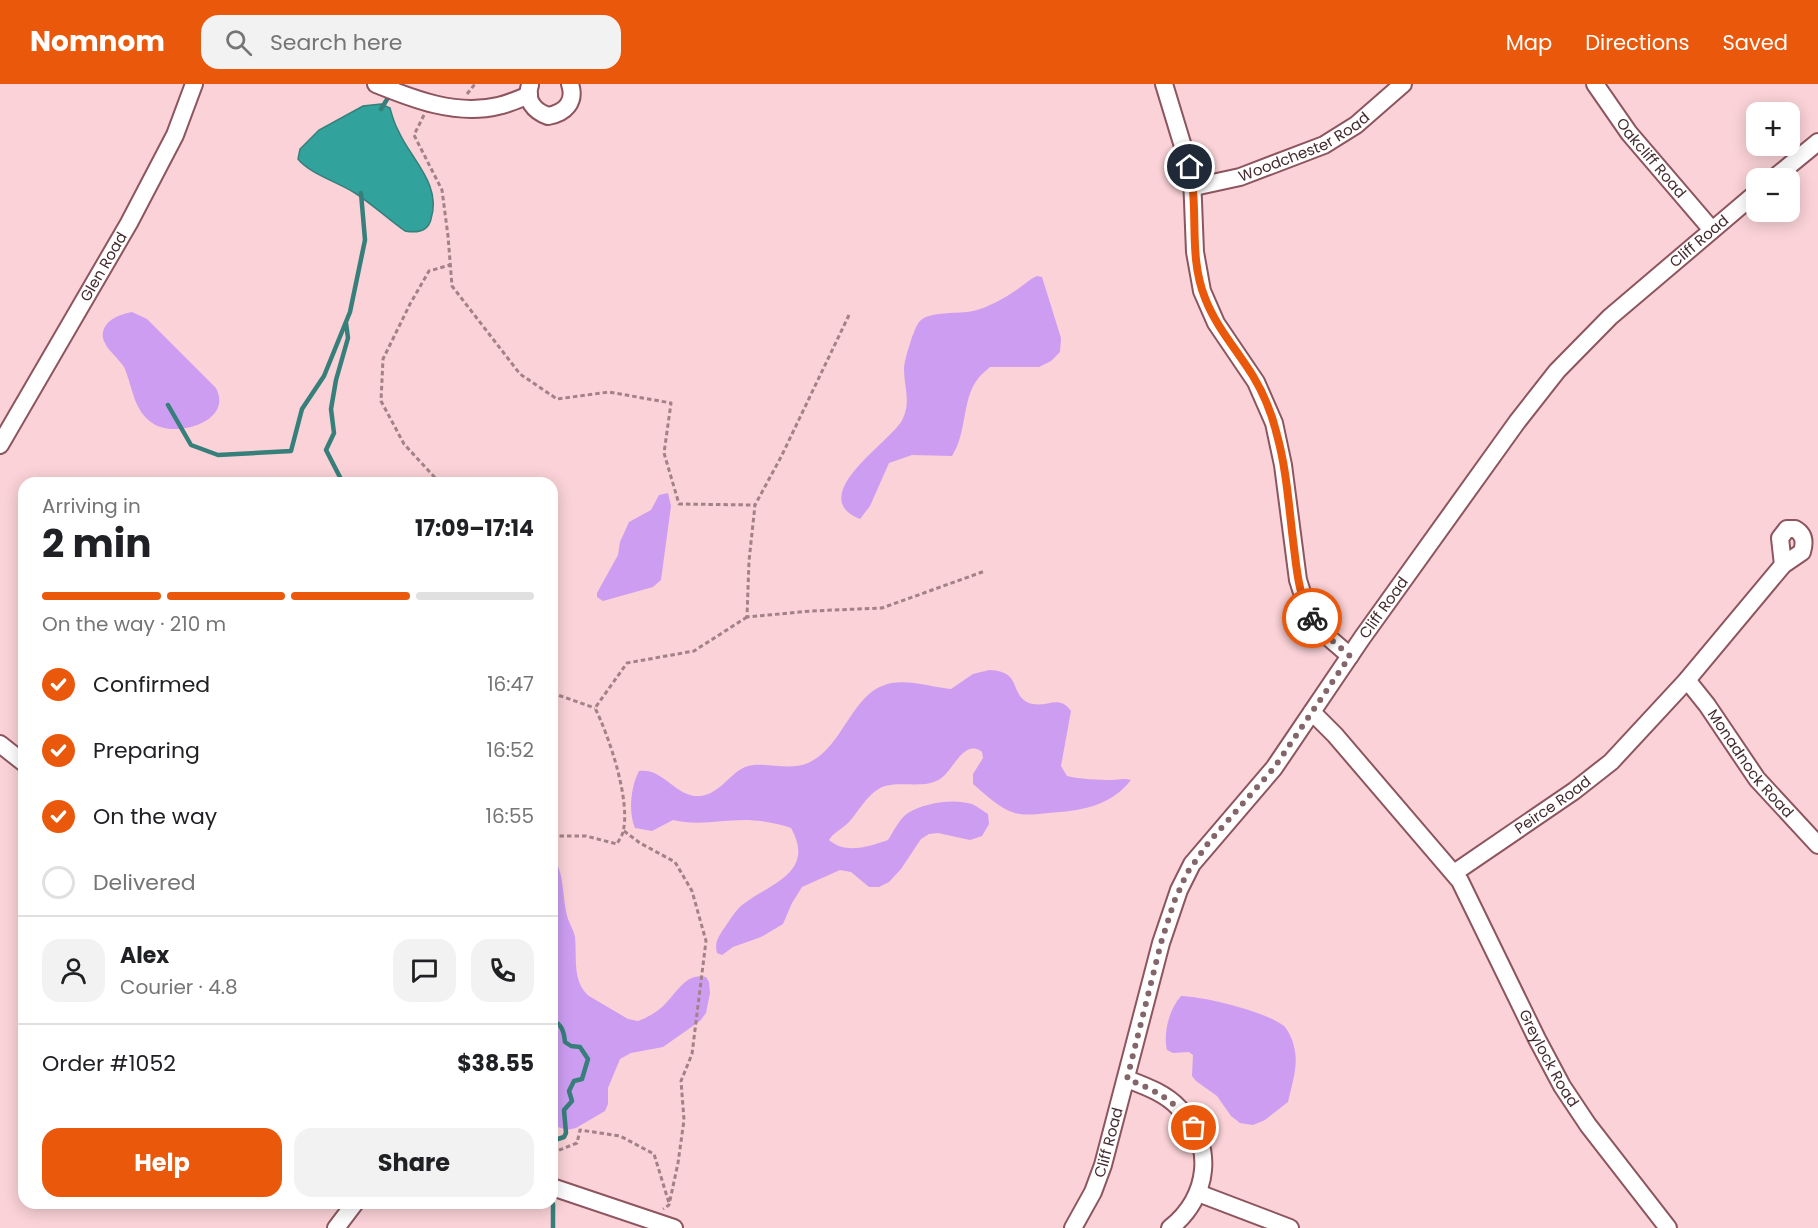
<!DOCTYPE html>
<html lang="en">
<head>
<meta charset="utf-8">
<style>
	:root { --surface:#fff; --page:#f2f2f2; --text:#202124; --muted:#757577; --line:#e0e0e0; --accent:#ea580c }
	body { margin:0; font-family:Poppins,sans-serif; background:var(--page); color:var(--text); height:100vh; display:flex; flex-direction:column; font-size:22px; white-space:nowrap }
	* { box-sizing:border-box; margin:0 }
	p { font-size:20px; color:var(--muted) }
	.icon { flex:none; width:33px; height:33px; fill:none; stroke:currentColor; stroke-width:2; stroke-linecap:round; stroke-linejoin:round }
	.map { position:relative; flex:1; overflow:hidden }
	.drawer { position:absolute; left:18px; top:393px; width:540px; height:732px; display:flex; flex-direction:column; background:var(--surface); border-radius:18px; box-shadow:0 3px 15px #0003 }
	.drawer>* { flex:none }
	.buttons { position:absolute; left:1746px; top:18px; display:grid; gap:12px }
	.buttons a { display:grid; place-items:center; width:54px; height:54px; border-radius:12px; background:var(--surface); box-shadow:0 3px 15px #0003; font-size:30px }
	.pin { position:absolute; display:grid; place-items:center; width:51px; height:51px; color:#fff; margin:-26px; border:3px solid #fff; border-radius:50%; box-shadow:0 2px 6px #0007 }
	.courier { position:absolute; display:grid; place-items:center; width:60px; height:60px; margin:-30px; border:4px solid #ea580c; border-radius:50%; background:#fff; color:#222; box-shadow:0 2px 8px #0007 }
	.head em { font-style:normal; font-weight:700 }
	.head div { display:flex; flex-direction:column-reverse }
	.head { display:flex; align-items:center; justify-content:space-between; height:102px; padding:0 24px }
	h1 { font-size:39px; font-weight:700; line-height:45px }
	.bar { display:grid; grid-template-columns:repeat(4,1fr); gap:9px 6px; align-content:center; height:72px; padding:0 24px }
	.bar i { height:8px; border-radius:4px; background:var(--line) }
	.bar .current { background:var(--accent) }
	.bar p { grid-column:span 4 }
	.line { display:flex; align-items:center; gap:15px; padding:0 24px; border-top:2px solid var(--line) }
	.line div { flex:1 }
	.round { display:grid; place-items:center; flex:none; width:63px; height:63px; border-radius:18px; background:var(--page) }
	ol { padding:0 24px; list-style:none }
	li { display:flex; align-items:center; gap:18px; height:66px }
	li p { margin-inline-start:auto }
	li .icon { padding:6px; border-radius:50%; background:var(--accent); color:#fff; stroke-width:4 }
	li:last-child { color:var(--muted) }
	li i { width:33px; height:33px; border:3px solid var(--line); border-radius:50% }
	.primary-button { display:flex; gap:12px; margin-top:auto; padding:12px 24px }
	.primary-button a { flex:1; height:69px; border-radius:18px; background:var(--accent); color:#fff; font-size:24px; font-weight:700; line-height:69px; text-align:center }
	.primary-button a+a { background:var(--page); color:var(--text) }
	header { display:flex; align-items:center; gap:36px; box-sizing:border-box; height:84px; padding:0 30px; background:var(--accent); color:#fff }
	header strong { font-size:28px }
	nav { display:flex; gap:33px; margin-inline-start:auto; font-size:21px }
	.search { width:420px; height:54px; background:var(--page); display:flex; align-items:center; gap:15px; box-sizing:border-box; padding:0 21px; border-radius:18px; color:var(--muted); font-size:22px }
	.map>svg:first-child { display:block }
</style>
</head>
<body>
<header>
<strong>Nomnom</strong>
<div class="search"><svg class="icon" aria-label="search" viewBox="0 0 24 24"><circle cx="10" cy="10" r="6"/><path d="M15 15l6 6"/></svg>Search here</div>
<nav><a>Map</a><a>Directions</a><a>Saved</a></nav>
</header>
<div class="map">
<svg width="1818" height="1144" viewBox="0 0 1818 1144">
	<rect width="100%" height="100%" fill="#fad2d7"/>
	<!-- green -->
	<g fill="#cd9df2">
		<path d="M1037,192L1042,193L1061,254L1060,268L1051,277L1039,283H990C986,287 980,291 977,296C962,316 967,349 952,372L912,371L889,379L870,422L860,435C805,413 887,360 901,338C912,320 904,304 904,284C905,274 909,263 912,253C915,247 916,241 920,237C930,227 959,230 973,227C988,224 1006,213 1018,205C1025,200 1030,195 1037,192Z"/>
		<path d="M132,228L147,235L216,304C234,338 175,354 154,340C133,327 133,303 124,283C118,273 100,261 103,248C106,235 121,230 132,228Z"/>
		<path d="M668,409L671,422L661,496L653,503L603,517L597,513V509L618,471L620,458L629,438L651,426L659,411Z"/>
		<path d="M989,586C1023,587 1009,611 1029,619C1046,625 1059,609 1071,627L1061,682L1067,692C1079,695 1099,696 1111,696C1118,696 1124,694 1131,696C1110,723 1079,727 1048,729C1038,730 1025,732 1015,729C1000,725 985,710 973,700V690L983,674L982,668C964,654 953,687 940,695C924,705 903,697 885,702C869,707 860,726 849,738C842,745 834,748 829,756C846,771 870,762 888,756C894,747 899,735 908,729C924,719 953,714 972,720C977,722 983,727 988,730L989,740L982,752L970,756L938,749L929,750L921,755L901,785L889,798L879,803H869L851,788L840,786L802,803L792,819L783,840L761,853L733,863L722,871L717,869C714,858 719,852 725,843C730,836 735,827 742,821C771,799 816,789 791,744C777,739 759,736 744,736C720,736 697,742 673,736L652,747L635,744C628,728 631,702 639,687C663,683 676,714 700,712C720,710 729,690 745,683C762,676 787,688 808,679C845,663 851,606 892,599C911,596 932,603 951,605L973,590Z"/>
		<path d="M552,771C565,787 562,816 568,835C570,841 574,847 575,853C577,873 572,898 589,912L628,935L638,937C649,933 659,927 667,918C678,906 688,888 706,893L709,898L710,909L706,929L700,937L663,963L631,969L620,975L608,1004V1020L605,1027L576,1044L567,1046L552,1041Z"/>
		<path d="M1181,912C1206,913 1264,927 1284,942C1288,946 1293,956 1294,963C1299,980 1292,1000 1288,1018L1265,1036L1253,1041L1240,1039L1231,1032L1217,1012L1196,997L1192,992L1193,971L1189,968L1173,969L1167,966C1163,950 1169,925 1181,912Z"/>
	</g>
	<!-- water -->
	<path fill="#31a39c" stroke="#377f7b" stroke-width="1.5" d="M381,20L390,24C392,31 394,39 398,46C411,76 442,100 431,135C428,148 416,149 405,147C388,135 372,120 355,109C338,98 310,90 298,75L300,65L319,46L363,22Z"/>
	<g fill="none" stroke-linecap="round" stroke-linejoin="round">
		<!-- stream -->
		<g stroke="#377f7b" stroke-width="4.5">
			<path d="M381,25L391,9"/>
			<path d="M168,321L191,361L218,371L291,367L302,325L324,292L350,228L365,156L361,109"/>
			<path d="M343,399L326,366L334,349L331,325L336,296L348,254L346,239"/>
			<path d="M552,936C562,940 564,948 565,958L571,962L580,963L588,975L582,995L574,997L569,1007L572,1017L564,1026L566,1049L564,1053L555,1056L552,1062"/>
			<path d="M553,1120V1144"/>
		</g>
		<defs>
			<g id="minor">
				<path d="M376,0C413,15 456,32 498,22C508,20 519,15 529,11"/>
				<path d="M1164,0L1192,92L1195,168L1202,207L1216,239L1256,298L1274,339L1283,381L1298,496L1307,524L1321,547L1350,572"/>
				<path id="s1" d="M1595,0L1629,49L1712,146"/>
				<path d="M530,1C525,16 534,27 548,32C565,29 576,18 570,0"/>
				<path d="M1774,94L1818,58"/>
				<path id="s2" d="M1194,103L1240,93L1324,61L1356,41L1403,0"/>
				<path id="s3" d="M0,361L129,139L175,51L194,0"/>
				<path id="s4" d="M1687,596L1707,621L1757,695L1818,761"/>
				<path id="s5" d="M1312,628L1335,651L1460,797L1537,955L1562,1002L1588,1041L1668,1144"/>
				<path d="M0,660L24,679"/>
				<path id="s6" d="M1454,789L1574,707L1611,678L1687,596L1783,481L1802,468C1805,458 1804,450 1795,445H1787L1780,454L1783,481"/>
				<path d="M1127,995C1145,1002 1165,1009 1179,1024C1216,1060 1209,1114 1170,1144"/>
				<path d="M552,1103L674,1144"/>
				<path d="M1198,1109L1290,1144"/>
				<path d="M336,1144L355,1119"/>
				<path id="s7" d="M1073,1144L1093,1108L1103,1081L1161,859L1179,806L1192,780L1274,684L1362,554L1517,338L1557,287L1610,233L1756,109"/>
			</g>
		</defs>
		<!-- minor casing -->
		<use href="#minor" stroke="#8d555e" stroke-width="20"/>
		<!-- path -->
		<g stroke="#a28286" stroke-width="3" stroke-dasharray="4.5 3" stroke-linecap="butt">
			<path d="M467,10L475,0"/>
			<path d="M424,31L414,51L442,106L448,152L452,202L520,290L557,315L609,308L671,319L664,369L679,420L755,421"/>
			<path d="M849,231L781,373L755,421L749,477L747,533L811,527L882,524L985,487"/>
			<path d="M440,399L404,360L381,317L383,275L410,220L429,187L450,181"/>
			<path d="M552,609L595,624"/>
			<path d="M624,747L640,759L675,778L692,807L706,857L692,970L681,997L684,1036L678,1079L669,1121L663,1125"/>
			<path d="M552,752H586L617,760C619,756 622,752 623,748C631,717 609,652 595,624L627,579L694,567L747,533"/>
			<path d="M552,1069L577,1059L580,1046L620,1052L654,1070L669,1119"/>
		</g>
		<!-- minor -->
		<use href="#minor" stroke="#fff" stroke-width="16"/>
	</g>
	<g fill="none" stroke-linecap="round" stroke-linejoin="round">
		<!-- done -->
		<path stroke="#84656a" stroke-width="6" stroke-dasharray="0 10.8" d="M1194,1044C1177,1017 1155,1006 1127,995L1161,859L1174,818L1187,789L1209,758L1274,684L1350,572L1321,547L1312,534"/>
		<!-- route -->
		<path stroke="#ea580c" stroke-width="8" d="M1190,83C1199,126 1188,172 1205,214C1216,243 1237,266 1253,292C1264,310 1272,330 1277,351C1287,387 1289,426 1294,464C1297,488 1299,513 1312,534"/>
	</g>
	<g text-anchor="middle" stroke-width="5" stroke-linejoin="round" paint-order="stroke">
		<!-- street labels -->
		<g font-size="15" fill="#442b2f" stroke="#fee3e6">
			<text dy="5" stroke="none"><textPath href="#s2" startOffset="118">Woodchester Road</textPath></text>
			<text dy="5" stroke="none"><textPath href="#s1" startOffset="93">Oakcliff Road</textPath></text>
			<text dy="5" stroke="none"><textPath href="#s7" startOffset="1191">Cliff Road</textPath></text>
			<text dy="5" stroke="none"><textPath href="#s3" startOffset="206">Glen Road</textPath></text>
			<text dy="5" stroke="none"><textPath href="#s7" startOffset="705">Cliff Road</textPath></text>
			<text dy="5" stroke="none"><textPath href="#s4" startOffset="105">Monadnock Road</textPath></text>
			<text dy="5" stroke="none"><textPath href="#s6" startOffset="120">Peirce Road</textPath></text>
			<text dy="5" stroke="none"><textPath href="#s5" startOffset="423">Greylock Road</textPath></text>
			<text dy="5" stroke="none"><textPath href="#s7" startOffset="93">Cliff Road</textPath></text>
		</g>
	</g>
</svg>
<div class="buttons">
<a>+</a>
<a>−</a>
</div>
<div class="pin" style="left:1194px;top:1044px;background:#ea580c"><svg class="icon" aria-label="bag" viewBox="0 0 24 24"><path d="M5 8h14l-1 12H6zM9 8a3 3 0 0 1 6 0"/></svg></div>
<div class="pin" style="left:1190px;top:83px;background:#1f2937"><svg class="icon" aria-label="home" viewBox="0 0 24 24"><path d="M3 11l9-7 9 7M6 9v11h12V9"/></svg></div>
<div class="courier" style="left:1312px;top:534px"><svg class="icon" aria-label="bike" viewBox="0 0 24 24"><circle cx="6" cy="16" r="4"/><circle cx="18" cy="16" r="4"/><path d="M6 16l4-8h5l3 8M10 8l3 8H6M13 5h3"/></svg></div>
<section class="drawer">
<div class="head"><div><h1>2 min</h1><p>Arriving in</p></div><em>17:09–17:14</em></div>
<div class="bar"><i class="current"></i><i class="current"></i><i class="current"></i><i></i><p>On the way · 210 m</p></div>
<ol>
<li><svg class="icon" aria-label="check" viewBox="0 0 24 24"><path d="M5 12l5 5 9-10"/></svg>Confirmed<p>16:47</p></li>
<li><svg class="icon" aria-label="check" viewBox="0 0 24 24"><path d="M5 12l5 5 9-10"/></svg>Preparing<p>16:52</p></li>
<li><svg class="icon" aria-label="check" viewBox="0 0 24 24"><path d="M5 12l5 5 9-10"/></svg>On the way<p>16:55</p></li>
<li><i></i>Delivered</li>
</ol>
<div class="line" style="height:108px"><a class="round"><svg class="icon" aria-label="person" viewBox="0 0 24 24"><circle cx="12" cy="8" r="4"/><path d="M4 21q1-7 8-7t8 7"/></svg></a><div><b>Alex</b><p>Courier · 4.8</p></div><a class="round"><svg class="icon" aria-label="chat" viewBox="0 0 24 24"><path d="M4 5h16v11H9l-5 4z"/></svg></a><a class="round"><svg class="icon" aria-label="phone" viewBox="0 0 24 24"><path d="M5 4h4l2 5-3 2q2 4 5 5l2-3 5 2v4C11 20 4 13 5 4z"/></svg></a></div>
<div class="line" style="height:78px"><div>Order #1052</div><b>$38.55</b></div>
<div class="primary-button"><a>Help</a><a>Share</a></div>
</section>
</div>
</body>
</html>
